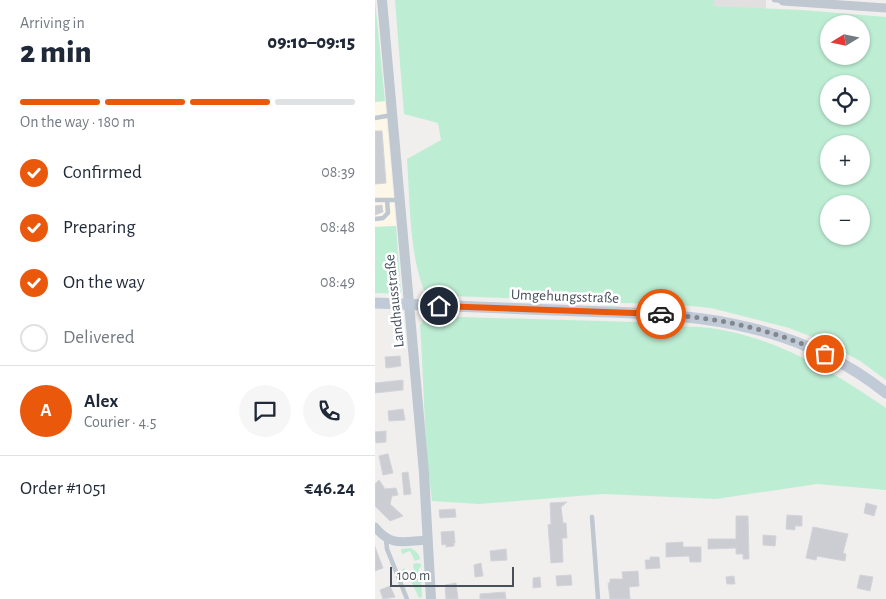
<!DOCTYPE html>
<html lang="en">
<head>
<meta charset="utf-8">
<style>
	:root { --surface:#fff; --page:#f6f6f7; --text:#1f2937; --muted:#747a83; --line:#e0e1e3; --accent:#ea580c }
	body { margin:0; font-family:"Alegreya Sans",sans-serif; background:var(--page); color:var(--text); height:100vh; display:flex; flex-direction:column; font-size:19px; white-space:nowrap }
	* { box-sizing:border-box; margin:0 }
	p { font-size:16px; color:var(--muted) }
	.icon { flex:none; width:28px; height:28px; fill:none; stroke:currentColor; stroke-width:2; stroke-linecap:round; stroke-linejoin:round }
	.map { position:relative; flex:1; overflow:hidden }
	.sheet { display:flex; flex-direction:column; background:var(--surface); width:375px }
	.sheet>* { flex:none }
	.needle { width:32px; rotate:260deg }
	.fabs { position:absolute; left:445px; top:15px; display:grid; gap:10px }
	.fabs a { display:grid; place-items:center; width:50px; height:50px; border-radius:50%; background:var(--surface); box-shadow:0 1px 4px #0004; font-size:25px }
	.scale { position:absolute; left:15px; bottom:12px; width:124px; box-sizing:border-box; padding-left:5px; border:2px solid #47505b; border-top:0; font-size:14px; line-height:18px; white-space:nowrap; color:#47505b; -webkit-text-stroke:4px #fff; paint-order:stroke }
	.pin { position:absolute; display:grid; place-items:center; width:42px; height:42px; color:#fff; margin:-21px; border:2px solid #fff; border-radius:50%; box-shadow:0 1px 5px #0007 }
	.courier { position:absolute; display:grid; place-items:center; width:50px; height:50px; margin:-25px; border:4px solid #ea580c; border-radius:50%; background:#fff; color:#222; box-shadow:0 1px 6px #0007 }
	.headline em { font-style:normal; font-weight:800 }
	.headline div { display:flex; flex-direction:column-reverse }
	.headline { display:flex; align-items:center; justify-content:space-between; height:85px; padding:0 20px }
	h1 { font-size:32px; font-weight:800; line-height:38px }
	.bar { display:grid; grid-template-columns:repeat(4,1fr); gap:8px 5px; align-content:center; height:60px; padding:0 20px }
	.bar i { height:6px; border-radius:4px; background:var(--line) }
	.bar .current { background:var(--accent) }
	.bar p { grid-column:span 4 }
	.line { display:flex; align-items:center; gap:12px; padding:0 20px; border-top:1px solid var(--line) }
	.line div { flex:1 }
	.round { display:grid; place-items:center; flex:none; width:52px; height:52px; border-radius:26px; background:var(--page) }
	ol { padding:0 20px; list-style:none }
	li { display:flex; align-items:center; gap:15px; height:55px }
	li p { margin-inline-start:auto }
	li .icon { padding:5px; border-radius:50%; background:var(--accent); color:#fff; stroke-width:4 }
	li:last-child { color:var(--muted) }
	li i { width:28px; height:28px; border:2px solid var(--line); border-radius:50% }
	main { display:flex; flex:1; min-height:0 }
	.map>svg:first-child { display:block }
</style>
</head>
<body>
<main>
<section class="sheet">
<div class="headline"><div><h1>2 min</h1><p>Arriving in</p></div><em>09:10–09:15</em></div>
<div class="bar"><i class="current"></i><i class="current"></i><i class="current"></i><i></i><p>On the way · 180 m</p></div>
<ol>
<li><svg class="icon" aria-label="check" viewBox="0 0 24 24"><path d="M5 12l5 5 9-10"/></svg>Confirmed<p>08:39</p></li>
<li><svg class="icon" aria-label="check" viewBox="0 0 24 24"><path d="M5 12l5 5 9-10"/></svg>Preparing<p>08:48</p></li>
<li><svg class="icon" aria-label="check" viewBox="0 0 24 24"><path d="M5 12l5 5 9-10"/></svg>On the way<p>08:49</p></li>
<li><i></i>Delivered</li>
</ol>
<div class="line" style="height:90px"><b class="round" style="background:var(--accent);color:#fff">A</b><div><b>Alex</b><p>Courier · 4.5</p></div><a class="round"><svg class="icon" aria-label="chat" viewBox="0 0 24 24"><path d="M4 5h16v11H9l-5 4z"/></svg></a><a class="round"><svg class="icon" aria-label="phone" viewBox="0 0 24 24"><path d="M5 4h4l2 5-3 2q2 4 5 5l2-3 5 2v4C11 20 4 13 5 4z"/></svg></a></div>
<div class="line" style="height:65px"><div>Order #1051</div><b>€46.24</b></div>
</section>
<div class="map">
<svg width="511" height="599" viewBox="0 0 511 599">
	<rect width="100%" height="100%" fill="#f1eeee"/>
	<!-- commercial -->
	<path fill="#fcf7e7" d="M10,101L21,226L0,227V102Z"/>
	<!-- education -->
	<path fill="#e2dfe0" d="M339,0H391V9L339,6Z"/>
	<!-- green -->
	<g fill="#bdeed4" fill-rule="evenodd">
		<path d="M0,0L10,101L0,102Z"/>
		<path d="M20,0H339V6L427,10L511,17V380L485,361L450,342L414,328L336,308L295,304L190,302L152,299L51,295C34,257 35,201 32,159L66,140L63,123L29,114ZM454,24H486V56H454ZM454,84H486V116H454ZM454,144H486V176H454ZM454,204H486V236H454Z"/>
		<path d="M21,226L26,294L0,293V227Z"/>
		<path d="M53,316L259,322C270,323 282,325 293,326C307,327 321,326 335,328C401,337 457,371 511,408V490L442,484L341,499L228,494L104,504L57,501C49,443 49,383 45,324H47L48,319Z"/>
		<path d="M36,548C40,551 45,554 45,559L40,561L35,551L27,554L26,549Z"/>
		<path d="M42,563L46,564V567L44,568V576L46,577L47,597L44,598L34,577L27,579L25,573L29,568L32,574L39,570L38,564Z"/>
	</g>
	<!-- building -->
	<g fill="#cbcdd3" stroke="#d2d4da">
		<path d="M0,131H7L11,183L0,184Z"/>
		<path d="M7,205L8,212L0,215V206Z"/>
		<path d="M25,356L26,366L11,368L10,357Z"/>
		<path d="M28,380V390L0,393V383Z"/>
		<path d="M28,409L30,420L14,421L13,411Z"/>
		<path d="M11,431V442L1,443L0,432Z"/>
		<path d="M12,454H13L18,473L8,475L4,456Z"/>
		<path d="M33,472L36,494L29,495L27,473Z"/>
		<path d="M4,480L10,489L21,488L23,495L17,496L15,504L28,516L15,521L0,506V484Z"/>
		<path d="M192,502L186,507L188,523H191L192,538H187L188,562L176,563L173,525L176,524L175,503Z"/>
		<path d="M491,503L502,506L499,516L489,513Z"/>
		<path d="M80,509L81,517L65,518L64,510Z"/>
		<path d="M412,515L427,516V526H420V530L411,529Z"/>
		<path d="M361,516H373L374,559H368V554H361V548L333,549V539H361Z"/>
		<path d="M438,527L473,534L468,553L471,554L470,561L442,556L441,560L431,558Z"/>
		<path d="M79,531L80,543H79V546L71,547V544L67,545L66,532Z"/>
		<path d="M388,535L401,536L400,546L388,545Z"/>
		<path d="M308,542V547H326V562H315L314,556L291,557V543Z"/>
		<path d="M0,547L8,568L0,571Z"/>
		<path d="M131,549L132,560L116,561L115,551Z"/>
		<path d="M275,557H284L285,568L271,569L270,560H275Z"/>
		<path d="M106,563L108,576L100,577L99,565Z"/>
		<path d="M263,571L264,586L254,587L255,599H235L233,583H235V579H248L247,572Z"/>
		<path d="M196,575L197,585L182,586L181,576Z"/>
		<path d="M485,575L498,577L495,591L482,588Z"/>
		<path d="M359,576L360,584H352L351,577Z"/>
		<path d="M165,577L166,587L158,588V578Z"/>
		<path d="M81,583L83,599H71L70,585Z"/>
		<path d="M15,586L20,597L8,599L5,590Z"/>
		<path d="M130,592L131,599H105V594Z"/>
	</g>
	<g fill="none" stroke-linecap="round" stroke-linejoin="round">
		<!-- service -->
		<g stroke="#bfc7d0" stroke-width="4.5">
			<path d="M399,0L408,1"/>
			<path d="M0,118L17,115"/>
			<path d="M0,200H24"/>
			<path d="M0,219L8,218L13,213L12,200"/>
			<path d="M217,517L223,599"/>
			<path d="M11,539L12,549L32,599"/>
		</g>
		<!-- minor -->
		<g stroke="#bfc7d0" stroke-width="9">
			<path d="M408,1L511,8"/>
			<path d="M0,527C17,548 29,541 53,540"/>
		</g>
		<!-- tertiary -->
		<path stroke="#bfc7d0" stroke-width="10" d="M7,0L49,473L56,599"/>
		<!-- secondary -->
		<path stroke="#c1cad7" stroke-width="11" d="M0,303C60,305 119,308 179,310C299,314 411,313 511,393"/>
	</g>
	<g fill="none" stroke-linecap="round" stroke-linejoin="round">
		<!-- done -->
		<path stroke="#82878e" stroke-width="5" stroke-dasharray="0 9" d="M286,314C344,318 398,329 450,354"/>
		<!-- route -->
		<path stroke="#ea580c" stroke-width="6" d="M64,306L286,314"/>
	</g>
	<g text-anchor="middle" stroke-width="5" stroke-linejoin="round" paint-order="stroke">
		<!-- street labels -->
		<g font-size="15" fill="#47505b" stroke="#fff">
			<text transform="translate(190 296) rotate(2)" y="5">Umgehungsstraße</text>
			<text transform="translate(19 301) rotate(-96)" y="5">Landhausstraße</text>
		</g>
	</g>
</svg>
<div class="fabs">
<a><svg class="needle" viewBox="-14 -14 28 28"><path d="M0-13l5 13h-10z" fill="#e53935"/><path d="M0 13l5-13h-10z" fill="#747a83"/></svg></a>
<a><svg class="icon" aria-label="locate" viewBox="0 0 24 24"><circle cx="12" cy="12" r="6"/><path d="M12 2v4M12 18v4M2 12h4M18 12h4"/></svg></a>
<a>+</a>
<a>−</a>
</div>
<div class="scale">100 m</div>
<div class="pin" style="left:450px;top:354px;background:#ea580c"><svg class="icon" aria-label="bag" viewBox="0 0 24 24"><path d="M5 8h14l-1 12H6zM9 8a3 3 0 0 1 6 0"/></svg></div>
<div class="pin" style="left:64px;top:306px;background:#1f2937"><svg class="icon" aria-label="home" viewBox="0 0 24 24"><path d="M3 11l9-7 9 7M6 9v11h12V9"/></svg></div>
<div class="courier" style="left:286px;top:314px"><svg class="icon" aria-label="car" viewBox="0 0 24 24"><path d="M5 17H2v-5l4-1 3-4h7l3 4 3 1v5h-3M9 17h6M6 11h13"/><circle cx="7" cy="17" r="2"/><circle cx="17" cy="17" r="2"/></svg></div>
</div>
</main>
</body>
</html>
